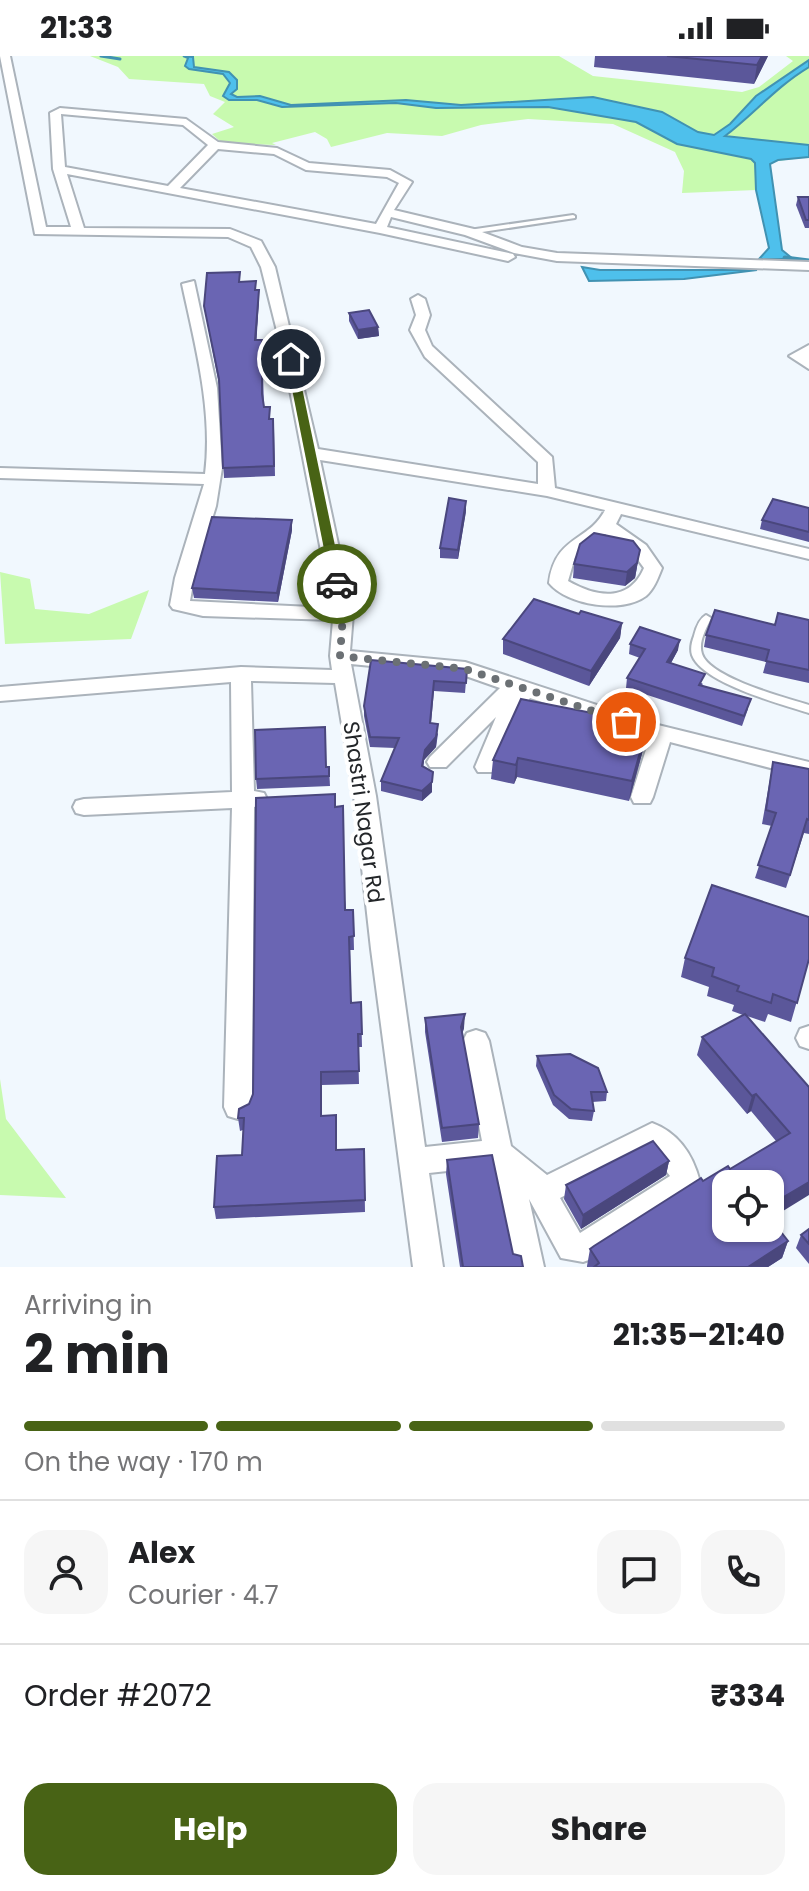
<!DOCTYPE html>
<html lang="en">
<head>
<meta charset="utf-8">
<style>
	:root { --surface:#fff; --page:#f6f6f6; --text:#202124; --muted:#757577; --line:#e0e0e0; --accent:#486315 }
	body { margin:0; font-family:Poppins,sans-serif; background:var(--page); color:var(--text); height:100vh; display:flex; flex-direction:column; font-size:30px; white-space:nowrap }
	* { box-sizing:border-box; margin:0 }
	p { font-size:26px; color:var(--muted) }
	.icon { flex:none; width:44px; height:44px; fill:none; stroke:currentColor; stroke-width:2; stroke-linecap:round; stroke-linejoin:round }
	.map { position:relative; height:1211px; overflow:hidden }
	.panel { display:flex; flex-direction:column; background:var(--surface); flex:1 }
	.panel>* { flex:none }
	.tools { position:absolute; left:712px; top:1114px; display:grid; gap:16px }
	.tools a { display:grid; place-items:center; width:72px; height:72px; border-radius:16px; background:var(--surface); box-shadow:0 2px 6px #0004; font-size:40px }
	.pin { position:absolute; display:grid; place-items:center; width:68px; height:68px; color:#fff; margin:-34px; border:4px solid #fff; border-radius:50%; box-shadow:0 2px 8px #0007 }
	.courier { position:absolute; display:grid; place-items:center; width:80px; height:80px; margin:-40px; border:6px solid #486315; border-radius:50%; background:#fff; color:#222; box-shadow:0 2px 10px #0007 }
	.summary em { font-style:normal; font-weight:700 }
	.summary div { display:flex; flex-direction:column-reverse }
	.summary { display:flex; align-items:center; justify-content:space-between; height:136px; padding:0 24px }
	h1 { font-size:52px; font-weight:700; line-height:60px }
	.bar { display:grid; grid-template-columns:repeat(4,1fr); gap:12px 8px; align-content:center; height:96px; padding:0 24px }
	.bar i { height:10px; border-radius:6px; background:var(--line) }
	.bar .selected { background:var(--accent) }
	.bar p { grid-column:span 4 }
	.line { display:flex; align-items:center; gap:20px; padding:0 24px; border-top:2px solid var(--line) }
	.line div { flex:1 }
	.round { display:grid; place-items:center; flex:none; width:84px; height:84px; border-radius:24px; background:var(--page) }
	.button { display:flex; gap:16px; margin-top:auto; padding:16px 24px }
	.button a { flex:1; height:92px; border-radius:24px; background:var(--accent); color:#fff; font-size:32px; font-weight:700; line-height:92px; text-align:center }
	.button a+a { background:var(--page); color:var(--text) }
	.status { display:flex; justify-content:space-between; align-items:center; height:56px; padding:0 40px; background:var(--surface); direction:ltr }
	.status svg { height:22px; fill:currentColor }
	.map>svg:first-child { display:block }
</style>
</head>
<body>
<div class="status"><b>21:33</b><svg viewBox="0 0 49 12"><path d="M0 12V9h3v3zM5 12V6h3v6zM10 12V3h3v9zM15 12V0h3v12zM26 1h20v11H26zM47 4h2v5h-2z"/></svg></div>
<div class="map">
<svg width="809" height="1211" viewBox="0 0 809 1211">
	<rect width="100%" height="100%" fill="#f1f8fe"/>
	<!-- green -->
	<g fill="#c8faaf">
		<path d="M90,0H559L593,20L742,36L759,31L793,5L786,0H809V89H803L802,102L755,108L756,134L682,137L684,115L675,96L613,68L528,63L481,69L442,80L387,77L331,91L327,83L315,76L272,87L276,89L222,87L212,78L234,71L213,58L225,46L210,40L204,28L129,23L118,11Z"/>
		<path d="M0,516L30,523L35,553L89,558L149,534L131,583L5,588Z"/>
		<path d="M0,1023L6,1063L66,1142L0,1139Z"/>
	</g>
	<!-- water -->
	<g fill="#4ec0ec" stroke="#4192b2" stroke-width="2">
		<path d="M183,0L193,1L194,11L229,16L237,24V33L231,38L237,41L260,40L291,49L406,44L461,49L593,41L662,56L698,76L714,79L730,68L756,40L809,4V11C777,30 754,58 725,80L809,89V101L778,104L770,108L782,194L793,203H759L769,192L756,134L755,107L751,103L677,88L636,66L548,51L436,52L396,47L282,51L257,44H229L223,40L230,27L223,18L189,13L185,10L188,2Z"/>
		<path d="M582,211L600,214H757L684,223L589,225Z"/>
	</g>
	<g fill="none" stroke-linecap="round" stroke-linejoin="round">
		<!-- stream-far1 -->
		<path stroke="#4192b2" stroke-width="3" d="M101,0L120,3"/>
		<!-- stream -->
		<path stroke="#4192b2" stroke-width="5" d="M785,202L809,205"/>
		<defs>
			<g id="lane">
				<path d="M573,159L575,160V162L469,178L466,176L469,174Z"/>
				<path d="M706,559L711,562C706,573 698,586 702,598C710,622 786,642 809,649V657C781,648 702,627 692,599C690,593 692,585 694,580C696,572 699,563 706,559Z"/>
			</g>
			<g id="street">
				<path d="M0,0H10L46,171H71L53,113L50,57L60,52L186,63L218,86L277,92L309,107L390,114L412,126L394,154L474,173L522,191L557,197L809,206V214L557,205L514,197L465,179L391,161L387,171L513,198L515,201L508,205L380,177L67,118L84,172L230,173L261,185L275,211L318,393L538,428V406L425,301L410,274L416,259L411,243L418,239L425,243L430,259L425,274L432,290L552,401L555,432L809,493V503L621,458L616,468L646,489L662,512C658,522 654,533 646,540C622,558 567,549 549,527C555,479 589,486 605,454L547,440L320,404L353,558L350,595L465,606L658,669L809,706V722L670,686L653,741L650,747H634L631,741L650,681L530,642L518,658L494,716H478L475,711L496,661L446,711H430L427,706L430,701L500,632L463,619L351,608L376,740L425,1091L482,1085L463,985L467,977L476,974L485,977L489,985L511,1090L547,1119L652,1067C679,1077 693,1099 700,1126L696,1136L594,1202L583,1206L561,1202L529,1143L544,1211H514L493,1110L429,1117L443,1211H413L371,893L354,740L335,627L251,625L254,735L264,737L267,743L264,749L254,751L252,1051L248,1060L238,1063L228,1060L224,1051L232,752L84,759L76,757L73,751L76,745L84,743L232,736L231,626L0,645V631L241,611L332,614L330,600L333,564L203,560L173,553L170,549L175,522L204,428L0,422V412L205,418C213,355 195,289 182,228L194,225L217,332L222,412L216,450L194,522L190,545L332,552L284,303L261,211L251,191L228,181L35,178ZM61,58L183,69L208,89L168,130L65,111ZM218,93L274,98L306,114L387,121L399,127L376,168L180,132ZM605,478L633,497L644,512C629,547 596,541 568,525L575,501ZM651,1095L670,1120L580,1177L560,1142Z"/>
				<path d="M809,289V313L789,300Z"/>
				<path d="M809,970V993L800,990L796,982L800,973Z"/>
			</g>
		</defs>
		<!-- lane casing -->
		<use href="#lane" stroke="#abb3bb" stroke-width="4"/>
		<!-- street casing -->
		<use href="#street" stroke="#abb3bb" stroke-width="4"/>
		<!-- lane -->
		<use href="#lane" fill="#fff" fill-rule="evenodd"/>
		<!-- street -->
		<use href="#street" fill="#fff" fill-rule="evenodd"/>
	</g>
	<!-- wall -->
	<g fill="#5b579a">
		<path d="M595,0H768L754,28L594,11Z"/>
		<path d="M798,141H809V172H805L796,149Z"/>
		<path d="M240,226L256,234H259V243L256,284H262L264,351L274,372L275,420L224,422L219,329L204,250Z"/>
		<path d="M349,257L378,271L379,280L358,283L349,265Z"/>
		<path d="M809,452V486L760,473L762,464Z"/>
		<path d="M466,455L458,503L440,502V492Z"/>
		<path d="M292,464V474L278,546L194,542L192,532Z"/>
		<path d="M640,494L635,522L625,530L573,522L574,508Z"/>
		<path d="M579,558L622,567L620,582L589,630L503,598V583Z"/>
		<path d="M809,564V627L763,617L766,606L704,591L706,579Z"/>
		<path d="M630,588L678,594L671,607L703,628L702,629L748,653L742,670L626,632L627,622L640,602L629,598Z"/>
		<path d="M467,613L465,637L434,635L431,667L438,678L436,691L424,704L423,711L432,736L422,745L381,735V725L395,692L370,691L364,660V650Z"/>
		<path d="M648,668L645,687L629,745L517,721L514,728L491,723L493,704Z"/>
		<path d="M773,706L809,713V778L804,777L786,832L755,822L772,770L762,768Z"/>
		<path d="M329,711L330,730L257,733L256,723Z"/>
		<path d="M336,751L346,854H353L354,894H350L351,947L361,946L362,991H358L359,1028L322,1029V1060L337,1072V1094L364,1093L365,1156L216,1163L214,1151L242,1099L243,1074L240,1075L238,1062L249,1048L253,1038Z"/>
		<path d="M685,902L809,903L791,966L768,958L765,966L747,960L809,1031L770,1163L788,1185L782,1202L768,1211H587V1210L590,1193L703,1125L730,1113L776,1085L751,1055L747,1058L697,999L702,981L743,959L732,955L734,949L707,940L709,931L681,921Z"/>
		<path d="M425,962L464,972L462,978L479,1068L478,1082L442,1086L425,976Z"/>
		<path d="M537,1000L607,1036L606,1045L592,1046L594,1055L592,1065L569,1063L553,1049L536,1010Z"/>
		<path d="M447,1104L513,1198L523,1211H460L446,1118Z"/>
		<path d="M669,1105L666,1119L581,1173L564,1143L566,1129Z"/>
		<path d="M809,1173V1208L796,1192L801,1179Z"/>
	</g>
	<!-- shaded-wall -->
	<g fill="#4a477d">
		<path d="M762,0H768L754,28L757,9Z"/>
		<path d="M259,234V243L256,293L255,284Z"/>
		<path d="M378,271L379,280L358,283V274Z"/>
		<path d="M466,445V455L458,503V494Z"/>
		<path d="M292,464V474L278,546L277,537Z"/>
		<path d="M640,494L635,522L625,530L627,516Z"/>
		<path d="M622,567L620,582L589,630L591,615Z"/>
		<path d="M680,584L678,594L666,616L667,606Z"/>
		<path d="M438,668L436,691L424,704L422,720V710L425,694Z"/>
		<path d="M648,668L645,687L629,745L632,725Z"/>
		<path d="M518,702L517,721L514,728L516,709Z"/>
		<path d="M432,726V736L422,745V735Z"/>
		<path d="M465,958L464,972L460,986L461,971Z"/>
		<path d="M756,1038L751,1055L747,1058L752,1040Z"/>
		<path d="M669,1105L666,1119L581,1173L583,1159Z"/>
		<path d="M809,1126V1139L770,1163V1149Z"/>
		<path d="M788,1185L782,1202L768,1211H748Z"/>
	</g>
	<!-- building -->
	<g fill="#6a65b3" stroke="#4a477d" stroke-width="2">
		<path d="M667,0H762L757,9Z"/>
		<path d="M798,141H809V164H806Z"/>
		<path d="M240,216L239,226L256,225L255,234H259L255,284H262V338L264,351H270L269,363H273L274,410L223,412L219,323L204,250L207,217Z"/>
		<path d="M369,254L378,271L358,274L349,257Z"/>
		<path d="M449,442L466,445L458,494L440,492Z"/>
		<path d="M773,443L809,452V476L762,464Z"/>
		<path d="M212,461L292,464L277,537L192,532Z"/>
		<path d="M594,477L633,485L640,494L637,507L627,516L574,508L580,488Z"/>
		<path d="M534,543L579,558L581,555L622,567L591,615L503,583Z"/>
		<path d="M715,554L775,569L778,557L809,564V614L766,605L769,594L706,579Z"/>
		<path d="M640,571L680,584L667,606L705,618L699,629L751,643L744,660L627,622L645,593L630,588Z"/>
		<path d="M371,604L467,613L466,627L434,625L430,667L438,668L436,681L425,694L422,710L433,716L432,726L422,735L381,725L399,682L370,681L364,650Z"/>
		<path d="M521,643L648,668L632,725L518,702L516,709L493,704Z"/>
		<path d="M325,671L326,711H329V720L256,723L255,674Z"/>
		<path d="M773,706L809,713V764L807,763L790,819L758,809L776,757L766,754Z"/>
		<path d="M335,738V751L343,750L345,854H353L354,880L349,881L351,947L361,946L362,978H358L359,1015L321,1016V1060L336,1059V1094L364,1093L365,1144L214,1151L217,1100L242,1099L244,1062H238L239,1053L249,1048L253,1038L256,742Z"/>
		<path d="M712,829L809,861V903L797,947L773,938L771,947L737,935L739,930L712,920L714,912L685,902Z"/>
		<path d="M465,958L461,971L479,1068L442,1072L425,962Z"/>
		<path d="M745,958L809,1031V1126L770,1149V1128H726V1172H770V1162L788,1185L748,1211H594L599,1207L590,1193L594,1190L701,1122L703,1125L728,1110L730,1113L790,1077L756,1038L752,1040L702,981Z"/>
		<path d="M570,998L598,1012L607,1036H591L594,1055L571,1053L554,1039L537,1000Z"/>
		<path d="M653,1085L669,1105L583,1159L566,1129Z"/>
		<path d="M492,1099L513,1198L521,1200L523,1211H463L447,1104Z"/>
		<path d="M809,1173V1188L801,1179Z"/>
	</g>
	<!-- route -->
	<path fill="#486315" d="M291,300L296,303L343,528L337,532L331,528L286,303Z"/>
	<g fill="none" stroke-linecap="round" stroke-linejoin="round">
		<!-- done -->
		<path stroke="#6b7074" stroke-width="8" stroke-dasharray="0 14.4" d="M337,528L343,558L340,600L465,613L626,666"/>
	</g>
	<g text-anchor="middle" stroke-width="8" stroke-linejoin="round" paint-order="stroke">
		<!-- street labels -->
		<g font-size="22" fill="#232629" stroke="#fff">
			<text transform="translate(364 756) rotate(82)" y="8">Shastri Nagar Rd</text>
		</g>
	</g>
</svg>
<div class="tools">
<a><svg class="icon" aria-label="locate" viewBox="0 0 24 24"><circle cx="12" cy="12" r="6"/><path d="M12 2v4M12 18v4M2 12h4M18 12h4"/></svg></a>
</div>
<div class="pin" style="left:626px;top:666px;background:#ea580c"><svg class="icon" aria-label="bag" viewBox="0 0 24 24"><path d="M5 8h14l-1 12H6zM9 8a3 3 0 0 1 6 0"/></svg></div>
<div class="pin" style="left:291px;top:303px;background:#1f2937"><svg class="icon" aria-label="home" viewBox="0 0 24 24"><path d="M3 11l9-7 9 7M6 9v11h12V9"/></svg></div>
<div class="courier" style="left:337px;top:528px"><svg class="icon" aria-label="car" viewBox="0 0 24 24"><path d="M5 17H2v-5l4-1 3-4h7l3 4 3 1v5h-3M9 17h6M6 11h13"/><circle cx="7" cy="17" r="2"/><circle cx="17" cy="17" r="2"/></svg></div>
</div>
<section class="panel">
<div class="summary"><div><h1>2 min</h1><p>Arriving in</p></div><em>21:35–21:40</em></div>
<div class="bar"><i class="selected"></i><i class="selected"></i><i class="selected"></i><i></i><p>On the way · 170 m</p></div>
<div class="line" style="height:144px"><a class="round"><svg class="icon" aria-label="person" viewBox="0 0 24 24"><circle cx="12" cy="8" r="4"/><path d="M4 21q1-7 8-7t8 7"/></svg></a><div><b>Alex</b><p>Courier · 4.7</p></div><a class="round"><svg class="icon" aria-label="chat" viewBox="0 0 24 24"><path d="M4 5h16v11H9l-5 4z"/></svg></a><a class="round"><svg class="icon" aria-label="phone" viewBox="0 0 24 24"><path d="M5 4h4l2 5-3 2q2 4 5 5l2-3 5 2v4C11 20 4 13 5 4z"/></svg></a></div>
<div class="line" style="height:104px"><div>Order #2072</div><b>₹334</b></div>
<div class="button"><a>Help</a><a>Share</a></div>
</section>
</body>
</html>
